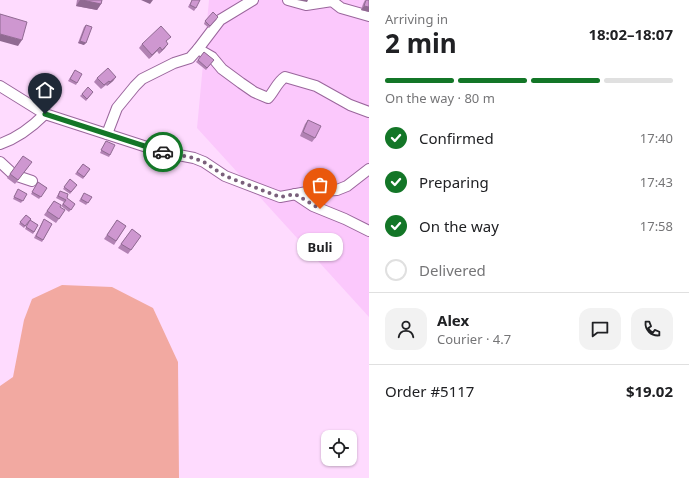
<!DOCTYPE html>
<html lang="en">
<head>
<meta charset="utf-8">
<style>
	:root { --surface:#fff; --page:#f2f2f2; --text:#202124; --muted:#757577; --line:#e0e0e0; --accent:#137627 }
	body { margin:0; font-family:"Noto Sans",sans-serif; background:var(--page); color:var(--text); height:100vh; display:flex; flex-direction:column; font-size:15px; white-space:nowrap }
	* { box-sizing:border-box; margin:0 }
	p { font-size:13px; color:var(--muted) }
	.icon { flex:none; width:22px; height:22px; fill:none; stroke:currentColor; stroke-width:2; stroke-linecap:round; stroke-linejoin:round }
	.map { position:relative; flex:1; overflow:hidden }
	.drawer { display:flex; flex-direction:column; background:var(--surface); width:320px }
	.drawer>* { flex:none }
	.tools { position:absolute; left:321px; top:430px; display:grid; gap:8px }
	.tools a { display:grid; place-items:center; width:36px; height:36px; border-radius:8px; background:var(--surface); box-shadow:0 1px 3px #0004; font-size:20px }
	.pin { position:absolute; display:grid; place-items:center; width:34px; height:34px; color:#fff; margin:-41px -17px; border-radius:50% 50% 50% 0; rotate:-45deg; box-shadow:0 0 4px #0007 }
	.pin .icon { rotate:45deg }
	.courier { position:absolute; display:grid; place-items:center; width:40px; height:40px; margin:-20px; border:3px solid #137627; border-radius:50%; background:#fff; color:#222; box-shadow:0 1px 5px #0007 }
	.bubble { position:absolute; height:28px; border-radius:12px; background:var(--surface); box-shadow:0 1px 3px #0004; font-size:13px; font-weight:700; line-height:28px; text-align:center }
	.summary em { font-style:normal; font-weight:700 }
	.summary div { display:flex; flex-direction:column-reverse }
	.summary { display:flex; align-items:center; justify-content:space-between; height:68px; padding:0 16px }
	h1 { font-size:26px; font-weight:700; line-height:30px }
	.bar { display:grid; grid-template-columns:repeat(4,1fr); gap:6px 4px; align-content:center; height:48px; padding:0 16px }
	.bar i { height:5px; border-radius:3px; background:var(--line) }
	.bar .current { background:var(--accent) }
	.bar p { grid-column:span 4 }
	.line { display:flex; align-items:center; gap:10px; padding:0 16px; border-top:1px solid var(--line) }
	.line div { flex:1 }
	.round { display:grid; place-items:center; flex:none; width:42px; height:42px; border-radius:12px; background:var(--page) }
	ol { padding:0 16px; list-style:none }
	li { display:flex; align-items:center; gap:12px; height:44px }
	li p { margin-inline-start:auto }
	li .icon { padding:4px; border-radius:50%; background:var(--accent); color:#fff; stroke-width:4 }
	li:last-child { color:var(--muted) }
	li i { width:22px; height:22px; border:2px solid var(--line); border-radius:50% }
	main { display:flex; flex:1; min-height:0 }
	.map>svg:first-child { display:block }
</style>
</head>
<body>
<main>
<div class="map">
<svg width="369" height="478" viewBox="0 0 369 478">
	<rect width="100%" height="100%" fill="#fedbfe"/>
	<!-- built -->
	<path fill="#fbc8fc" d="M209,0H369V317L197,128Z"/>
	<!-- green -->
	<path fill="#f2a9a1" d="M62,285L112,287L153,308L178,362L179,478H0V386L13,377L24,320L32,299Z"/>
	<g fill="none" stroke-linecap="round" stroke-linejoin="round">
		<defs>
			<g id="minor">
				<path d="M288,0L306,5L332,1L341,8L369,16"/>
				<path d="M198,49L212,57L222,69L241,83L254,92L268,98C274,92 277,82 285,77L316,86L350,105L369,112"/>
				<path d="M0,86L45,114L153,149L168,153L194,158L204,162L225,176L280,197L307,192L337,190L347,186L369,169"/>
				<path d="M107,134L117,108L135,86L142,79L174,63L190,58L198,49L220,20L253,0"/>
				<path d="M0,144C18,138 32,127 45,114"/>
				<path d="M0,162L14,175L32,181"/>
				<path d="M295,194L313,206L345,219L369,231"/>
			</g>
		</defs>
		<!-- minor casing -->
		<use href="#minor" stroke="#9a669c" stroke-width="12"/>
		<!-- minor -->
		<use href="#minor" stroke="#fff" stroke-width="10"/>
	</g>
	<!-- wall -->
	<g fill="#b182b3">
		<path d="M77,0H102L101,4L97,10L76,6Z"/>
		<path d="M192,0L196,8L194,11L188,7Z"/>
		<path d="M365,0L369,12L361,10L363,4Z"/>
		<path d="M217,19L209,28L204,24L205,21Z"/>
		<path d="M86,25L84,45L78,43L84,27Z"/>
		<path d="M167,42L165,48L159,54L157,51L149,59L139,48L142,44Z"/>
		<path d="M204,52L214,60L206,70L196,62Z"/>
		<path d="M75,70L77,83L76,85L68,81Z"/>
		<path d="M116,77L113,81L107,86L106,85L101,89L94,82L97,78Z"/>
		<path d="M93,92L86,101L80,96L82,94Z"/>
		<path d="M308,120L315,138L312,142L300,136L305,124Z"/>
		<path d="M106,141L110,155L109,157L100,153Z"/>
		<path d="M23,156L29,166L15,184L7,178Z"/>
		<path d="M83,164L90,169L83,179L75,174Z"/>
		<path d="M70,179L77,185L70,194L63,189Z"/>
		<path d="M38,182L47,188L39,199L31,194Z"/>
		<path d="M17,191L27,194L21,203L13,199Z"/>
		<path d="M60,191L67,198L75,204L69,212L61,206L64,202L56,198Z"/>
		<path d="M83,195L92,197L86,205L79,201Z"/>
		<path d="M54,201L60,207L65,210L56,223L44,215Z"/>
		<path d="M26,215L31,219L24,228L19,224Z"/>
		<path d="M44,219L52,224L42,242L34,238Z"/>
		<path d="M30,220L38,225L33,234L25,229Z"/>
		<path d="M117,220L126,226L114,245L104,239Z"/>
		<path d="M132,229L141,236L128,254L118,248Z"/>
	</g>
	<!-- shaded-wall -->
	<g fill="#906a92">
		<path d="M80,0H82L101,4L97,10L76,6Z"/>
		<path d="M141,0H153L150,4Z"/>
		<path d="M297,0H308L307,2Z"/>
		<path d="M364,6L369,7V12L361,10Z"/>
		<path d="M0,34L22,40L18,46L0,41Z"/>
		<path d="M80,41L86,43L84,45L78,43Z"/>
		<path d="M168,44L165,48L159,54L162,50Z"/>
		<path d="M160,47L157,51L149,59L152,55Z"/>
		<path d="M116,77L113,81L107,86L110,82Z"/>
	</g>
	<!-- building -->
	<g fill="#ce97d0" stroke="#906a92">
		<path d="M82,0H102L101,4Z"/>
		<path d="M192,0H200L196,8L190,5Z"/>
		<path d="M366,0H369V7L364,6Z"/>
		<path d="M213,12L218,17L210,26L205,21Z"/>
		<path d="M0,14L27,22L22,40L0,34Z"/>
		<path d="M86,25L92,27L86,43L80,41Z"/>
		<path d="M161,26L171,37L166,41L168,44L162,50L160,47L152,55L142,44Z"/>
		<path d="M204,52L214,60L207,68L198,60Z"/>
		<path d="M108,68L116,77L110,82L109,81L104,85L97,78Z"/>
		<path d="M75,70L82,74L77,83L70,79Z"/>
		<path d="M88,87L93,92L87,99L82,94Z"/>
		<path d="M308,120L321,126L315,138L303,132Z"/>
		<path d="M106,141L115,145L110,155L101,150Z"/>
		<path d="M23,156L32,162L18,180L10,174Z"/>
		<path d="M83,164L90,169L84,177L77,172Z"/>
		<path d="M70,179L77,185L71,192L64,187Z"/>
		<path d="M38,182L47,188L41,197L32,192Z"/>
		<path d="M18,189L27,194L23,201L14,197Z"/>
		<path d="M60,191L68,194L67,198L75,204L71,210L63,204L66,200L58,196Z"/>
		<path d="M84,193L92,197L88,203L81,199Z"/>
		<path d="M54,201L61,205L60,207L65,210L59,219L47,211Z"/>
		<path d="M26,215L31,219L25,226L20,222Z"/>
		<path d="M44,219L52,224L43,240L36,236Z"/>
		<path d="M30,220L38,225L34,232L26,227Z"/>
		<path d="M117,220L126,226L116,241L107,235Z"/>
		<path d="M132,229L141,236L131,250L121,244Z"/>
	</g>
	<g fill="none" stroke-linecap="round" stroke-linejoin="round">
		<!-- done -->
		<path stroke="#7a607b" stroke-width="4" stroke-dasharray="0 7.2" d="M163,152L194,158L204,162L225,176L280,197L295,194L320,209"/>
		<!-- route -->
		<path stroke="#137627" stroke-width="5" d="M45,114L163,152"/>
	</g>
</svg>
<div class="tools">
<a><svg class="icon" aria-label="locate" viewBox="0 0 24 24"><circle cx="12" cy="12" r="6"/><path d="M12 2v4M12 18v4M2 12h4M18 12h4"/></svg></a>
</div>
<div class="pin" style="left:320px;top:209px;background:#ea580c"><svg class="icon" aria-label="bag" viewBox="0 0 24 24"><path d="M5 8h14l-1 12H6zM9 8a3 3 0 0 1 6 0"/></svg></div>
<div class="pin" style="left:45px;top:114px;background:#1f2937"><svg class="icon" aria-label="home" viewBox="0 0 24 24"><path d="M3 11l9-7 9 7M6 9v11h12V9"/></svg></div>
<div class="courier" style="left:163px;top:152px"><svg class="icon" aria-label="car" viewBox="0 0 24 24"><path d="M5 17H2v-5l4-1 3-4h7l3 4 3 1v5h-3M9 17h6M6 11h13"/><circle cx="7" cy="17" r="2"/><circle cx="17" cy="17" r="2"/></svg></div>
<div class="bubble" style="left:297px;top:233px;width:46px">Buli</div>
</div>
<section class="drawer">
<div class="summary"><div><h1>2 min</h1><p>Arriving in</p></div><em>18:02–18:07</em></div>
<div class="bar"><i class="current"></i><i class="current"></i><i class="current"></i><i></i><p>On the way · 80 m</p></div>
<ol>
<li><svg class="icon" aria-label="check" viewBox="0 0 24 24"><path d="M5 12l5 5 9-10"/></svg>Confirmed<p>17:40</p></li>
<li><svg class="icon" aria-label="check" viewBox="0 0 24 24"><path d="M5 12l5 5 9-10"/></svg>Preparing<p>17:43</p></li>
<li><svg class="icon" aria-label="check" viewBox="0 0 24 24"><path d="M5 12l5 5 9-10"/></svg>On the way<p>17:58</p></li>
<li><i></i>Delivered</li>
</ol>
<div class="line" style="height:72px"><a class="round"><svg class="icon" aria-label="person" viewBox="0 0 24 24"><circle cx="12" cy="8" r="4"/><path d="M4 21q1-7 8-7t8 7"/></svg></a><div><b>Alex</b><p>Courier · 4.7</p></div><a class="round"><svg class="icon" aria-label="chat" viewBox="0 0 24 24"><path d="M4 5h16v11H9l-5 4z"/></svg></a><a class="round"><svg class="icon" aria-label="phone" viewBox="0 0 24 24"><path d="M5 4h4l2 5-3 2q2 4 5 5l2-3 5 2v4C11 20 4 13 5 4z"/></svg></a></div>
<div class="line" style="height:52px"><div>Order #5117</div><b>$19.02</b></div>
</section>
</main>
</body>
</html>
